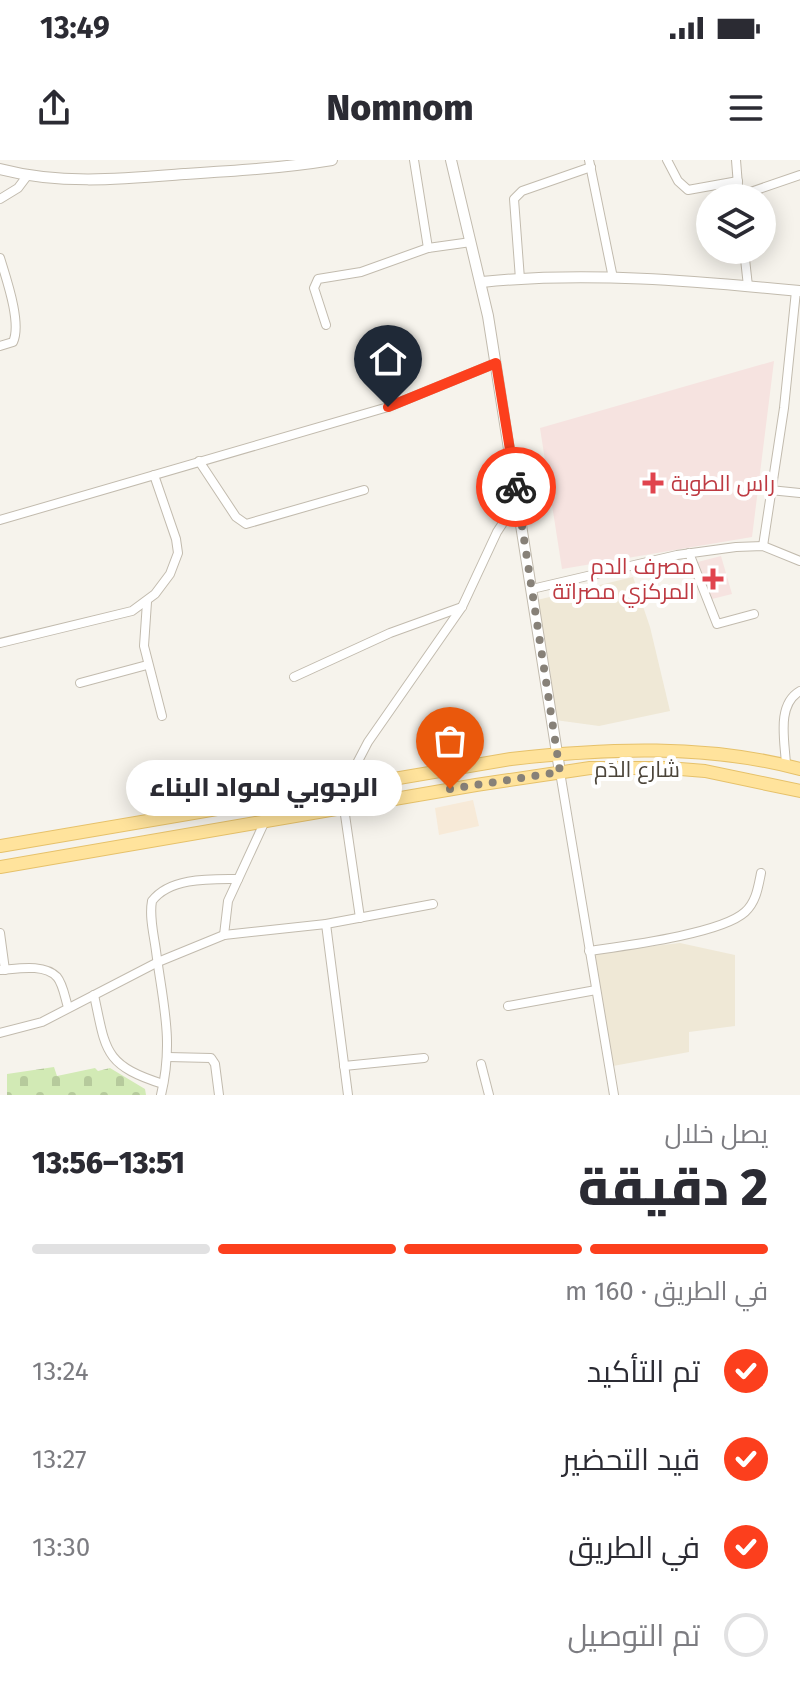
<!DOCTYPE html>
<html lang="ar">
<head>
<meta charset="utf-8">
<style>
	:root { --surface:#fff; --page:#f7f7f7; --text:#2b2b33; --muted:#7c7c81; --line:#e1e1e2; --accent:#fc3f1d }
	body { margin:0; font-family:"Fira Sans",Cairo,sans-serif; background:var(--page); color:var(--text); direction:rtl; height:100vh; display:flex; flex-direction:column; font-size:30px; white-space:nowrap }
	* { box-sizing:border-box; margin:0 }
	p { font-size:26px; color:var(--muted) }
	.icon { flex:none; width:44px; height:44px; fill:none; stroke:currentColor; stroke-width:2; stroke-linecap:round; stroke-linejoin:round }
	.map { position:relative; height:935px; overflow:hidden; direction:ltr }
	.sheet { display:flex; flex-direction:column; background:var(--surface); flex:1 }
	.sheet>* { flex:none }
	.controls { position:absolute; left:696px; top:24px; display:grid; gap:16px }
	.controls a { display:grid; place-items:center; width:80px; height:80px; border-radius:50%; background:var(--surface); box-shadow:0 4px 20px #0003; font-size:40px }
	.pin { position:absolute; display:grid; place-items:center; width:68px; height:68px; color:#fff; margin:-82px -34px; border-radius:50% 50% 50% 0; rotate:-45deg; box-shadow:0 0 8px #0007 }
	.pin .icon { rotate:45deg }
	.courier { position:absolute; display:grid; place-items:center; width:80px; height:80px; margin:-40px; border:6px solid #fc3f1d; border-radius:50%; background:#fff; color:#222; box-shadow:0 2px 10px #0007 }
	.bubble { position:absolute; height:56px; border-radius:28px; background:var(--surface); box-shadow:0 4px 20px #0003; font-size:26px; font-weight:800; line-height:56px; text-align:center; direction:rtl }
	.summary em { font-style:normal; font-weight:800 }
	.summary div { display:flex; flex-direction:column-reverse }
	.summary { display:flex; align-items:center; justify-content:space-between; height:136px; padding:0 32px }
	h1 { font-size:52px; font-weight:800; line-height:60px }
	.bar { display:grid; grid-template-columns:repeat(4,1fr); gap:12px 8px; align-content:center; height:96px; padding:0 32px }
	.bar i { height:10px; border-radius:6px; background:var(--line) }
	.bar .current { background:var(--accent) }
	.bar p { grid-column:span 4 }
	ol { padding:0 32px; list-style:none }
	li { display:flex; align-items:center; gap:24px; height:88px }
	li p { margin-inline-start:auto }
	li .icon { padding:8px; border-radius:50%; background:var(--accent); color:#fff; stroke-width:4 }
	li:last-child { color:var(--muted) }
	li i { width:44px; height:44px; border:4px solid var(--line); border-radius:50% }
	.status { display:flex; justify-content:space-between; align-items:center; height:56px; padding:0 40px; background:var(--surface); direction:ltr }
	.status svg { height:22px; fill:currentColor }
	header { display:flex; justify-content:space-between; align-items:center; height:104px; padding:0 32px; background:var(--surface); font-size:36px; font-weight:800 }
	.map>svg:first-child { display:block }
</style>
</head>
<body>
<div class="status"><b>13:49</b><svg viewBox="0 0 49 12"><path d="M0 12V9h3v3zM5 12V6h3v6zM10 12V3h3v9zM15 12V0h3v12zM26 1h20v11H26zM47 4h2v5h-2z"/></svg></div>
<header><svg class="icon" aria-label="menu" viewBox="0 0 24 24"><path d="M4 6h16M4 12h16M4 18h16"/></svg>Nomnom<svg class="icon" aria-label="share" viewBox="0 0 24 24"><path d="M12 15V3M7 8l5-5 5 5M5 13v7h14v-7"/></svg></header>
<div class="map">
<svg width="800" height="935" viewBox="0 0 800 935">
	<defs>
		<pattern id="cemetery-stones" width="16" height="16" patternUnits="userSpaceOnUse" patternTransform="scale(2)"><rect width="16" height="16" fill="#d2eab5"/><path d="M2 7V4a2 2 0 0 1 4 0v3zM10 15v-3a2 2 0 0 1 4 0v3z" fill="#b6ca9c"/></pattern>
	</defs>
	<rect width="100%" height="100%" fill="#f6f3ec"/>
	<!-- commercial -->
	<path fill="#f7ead8" d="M473,640L479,666L439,675L435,648Z"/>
	<!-- education -->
	<g fill="#efe8d6">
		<path d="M633,417L650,467L670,551L599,566L555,560L550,509L537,440Z"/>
		<path d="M680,783L735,795V866L689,872V892L613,906L593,793Z"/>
	</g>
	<!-- medical -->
	<g fill="#f6e3e0">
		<path d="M774,201L752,377L562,409L540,268Z"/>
		<path d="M721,396L732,434L704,441L694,403Z"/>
	</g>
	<!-- cemetery -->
	<path fill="url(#cemetery-stones)" d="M54,907L57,916L95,908L98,911L110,908L145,929L146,935H7V914Z"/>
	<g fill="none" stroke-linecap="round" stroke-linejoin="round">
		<defs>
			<g id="minor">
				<path d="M414,0L428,88"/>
				<path d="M589,0L613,118"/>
				<path d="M667,0L678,21L688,30L738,21"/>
				<path d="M736,0L739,38"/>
				<path d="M739,36L800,15"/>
				<path d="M0,39L18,28L27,16"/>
				<path d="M744,90L748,126"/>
				<path d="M0,98C6,118 22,163 13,182L0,186"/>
				<path d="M520,119L514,39L522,31L591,7"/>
				<path d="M326,165L314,128L318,119L361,112L428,88L471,82"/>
				<path d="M199,301L236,357L246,364L364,330"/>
				<path d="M770,330L800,333"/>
				<path d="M0,360L388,247L496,203"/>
				<path d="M763,386L784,248L796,131"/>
				<path d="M689,393L717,464L754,454"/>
				<path d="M532,429L677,395L736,387L763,386L800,401"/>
				<path d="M147,442L144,486L162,556"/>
				<path d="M0,483L132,451L155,434L170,414L178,393L176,379L154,315"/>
				<path d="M294,517L390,473L462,447"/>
				<path d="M80,523L147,505"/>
				<path d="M786,605C785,581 776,545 800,531"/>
				<path d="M560,612L614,935"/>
				<path d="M344,628L368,582L462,447L497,372L518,340"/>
				<path d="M344,648L360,758"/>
				<path d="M326,764L348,935"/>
				<path d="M0,773L5,810"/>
				<path d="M224,775L228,741L265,661"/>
				<path d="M589,791C623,786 721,774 745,752C756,742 758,728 761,713"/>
				<path d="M0,810C16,809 44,803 57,817C63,824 65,838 68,847"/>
				<path d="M94,835C106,890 103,905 163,924"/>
				<path d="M508,846L596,830"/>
				<path d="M0,873L42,862L158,802L224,775L326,764L433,744"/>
				<path d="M168,897L211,898L215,904L219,935"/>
				<path d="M481,904L489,935"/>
				<path d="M344,906L424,898"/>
				<path d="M161,935C174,882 163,844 156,791C154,775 149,757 152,741C170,717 211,719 238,719"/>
			</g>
			<g id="tertiary">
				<path d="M451,0L488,156L560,612"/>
				<path d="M0,9C61,25 122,19 184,14C233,11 283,8 332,0"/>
				<path d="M482,122C587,111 695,121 800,131"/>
			</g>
			<g id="primary">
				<path d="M0,686L511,599C607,588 706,584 800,609"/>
				<path d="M0,707L476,625L590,608H668L705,611L800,631"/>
			</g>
		</defs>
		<!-- minor casing -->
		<use href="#minor" stroke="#c2bbae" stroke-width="10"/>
		<!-- tertiary casing -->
		<use href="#tertiary" stroke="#c2bbae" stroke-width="12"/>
		<!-- primary casing -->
		<use href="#primary" stroke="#e6c16a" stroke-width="14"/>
		<!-- minor -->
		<use href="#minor" stroke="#fff" stroke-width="8"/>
		<!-- tertiary -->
		<use href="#tertiary" stroke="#fff" stroke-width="10"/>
		<!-- primary -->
		<use href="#primary" stroke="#ffe39c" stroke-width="12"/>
	</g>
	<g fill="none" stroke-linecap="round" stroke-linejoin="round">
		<!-- done -->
		<path stroke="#878178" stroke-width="8" stroke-dasharray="0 14.4" d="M450,629L560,612L516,327"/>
		<!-- route -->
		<path stroke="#fc3f1d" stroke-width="10" d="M388,247L496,203L516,327"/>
	</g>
	<!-- markers -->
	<g fill="#e0444e" stroke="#fff" stroke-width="3">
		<path d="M649 311h8v8h8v8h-8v8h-8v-8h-8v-8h8z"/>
		<path d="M709 407h8v8h8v8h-8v8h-8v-8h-8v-8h8z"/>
	</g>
	<g text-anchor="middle" stroke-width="8" stroke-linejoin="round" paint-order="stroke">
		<!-- health labels -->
		<g font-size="22" fill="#be3a42" stroke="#fff" text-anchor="start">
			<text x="671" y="331">راس الطوبة</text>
			<text x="695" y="414" text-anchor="end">مصرف الدم<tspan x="695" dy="25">المركزي مصراتة</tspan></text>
		</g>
		<!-- street labels -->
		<g font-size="22" fill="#4b4439" stroke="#fff">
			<text x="637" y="617">شارع الدَم</text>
		</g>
	</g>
</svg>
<div class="controls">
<a><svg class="icon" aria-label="layers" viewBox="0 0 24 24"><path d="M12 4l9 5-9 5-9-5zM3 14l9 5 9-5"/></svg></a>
</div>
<div class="pin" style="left:450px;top:629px;background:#ea580c"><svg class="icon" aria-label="bag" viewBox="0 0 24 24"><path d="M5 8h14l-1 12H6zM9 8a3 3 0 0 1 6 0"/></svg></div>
<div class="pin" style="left:388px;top:247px;background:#1f2937"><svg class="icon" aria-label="home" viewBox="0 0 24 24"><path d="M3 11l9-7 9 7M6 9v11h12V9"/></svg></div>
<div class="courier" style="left:516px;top:327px"><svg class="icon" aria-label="bike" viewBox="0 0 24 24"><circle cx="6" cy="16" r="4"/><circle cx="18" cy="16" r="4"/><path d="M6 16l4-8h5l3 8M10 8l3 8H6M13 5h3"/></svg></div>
<div class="bubble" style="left:126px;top:600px;width:276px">الرجوبي لمواد البناء</div>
</div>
<section class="sheet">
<div class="summary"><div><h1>2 دقيقة</h1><p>يصل خلال</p></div><em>13:51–13:56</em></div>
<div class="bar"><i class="current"></i><i class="current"></i><i class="current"></i><i></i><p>في الطريق · 160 m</p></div>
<ol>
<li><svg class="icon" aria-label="check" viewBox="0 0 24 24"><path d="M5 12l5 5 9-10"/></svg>تم التأكيد<p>13:24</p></li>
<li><svg class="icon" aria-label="check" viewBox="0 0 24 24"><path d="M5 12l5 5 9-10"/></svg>قيد التحضير<p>13:27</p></li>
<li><svg class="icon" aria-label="check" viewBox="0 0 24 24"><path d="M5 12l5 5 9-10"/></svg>في الطريق<p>13:30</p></li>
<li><i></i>تم التوصيل</li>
</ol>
</section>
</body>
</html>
